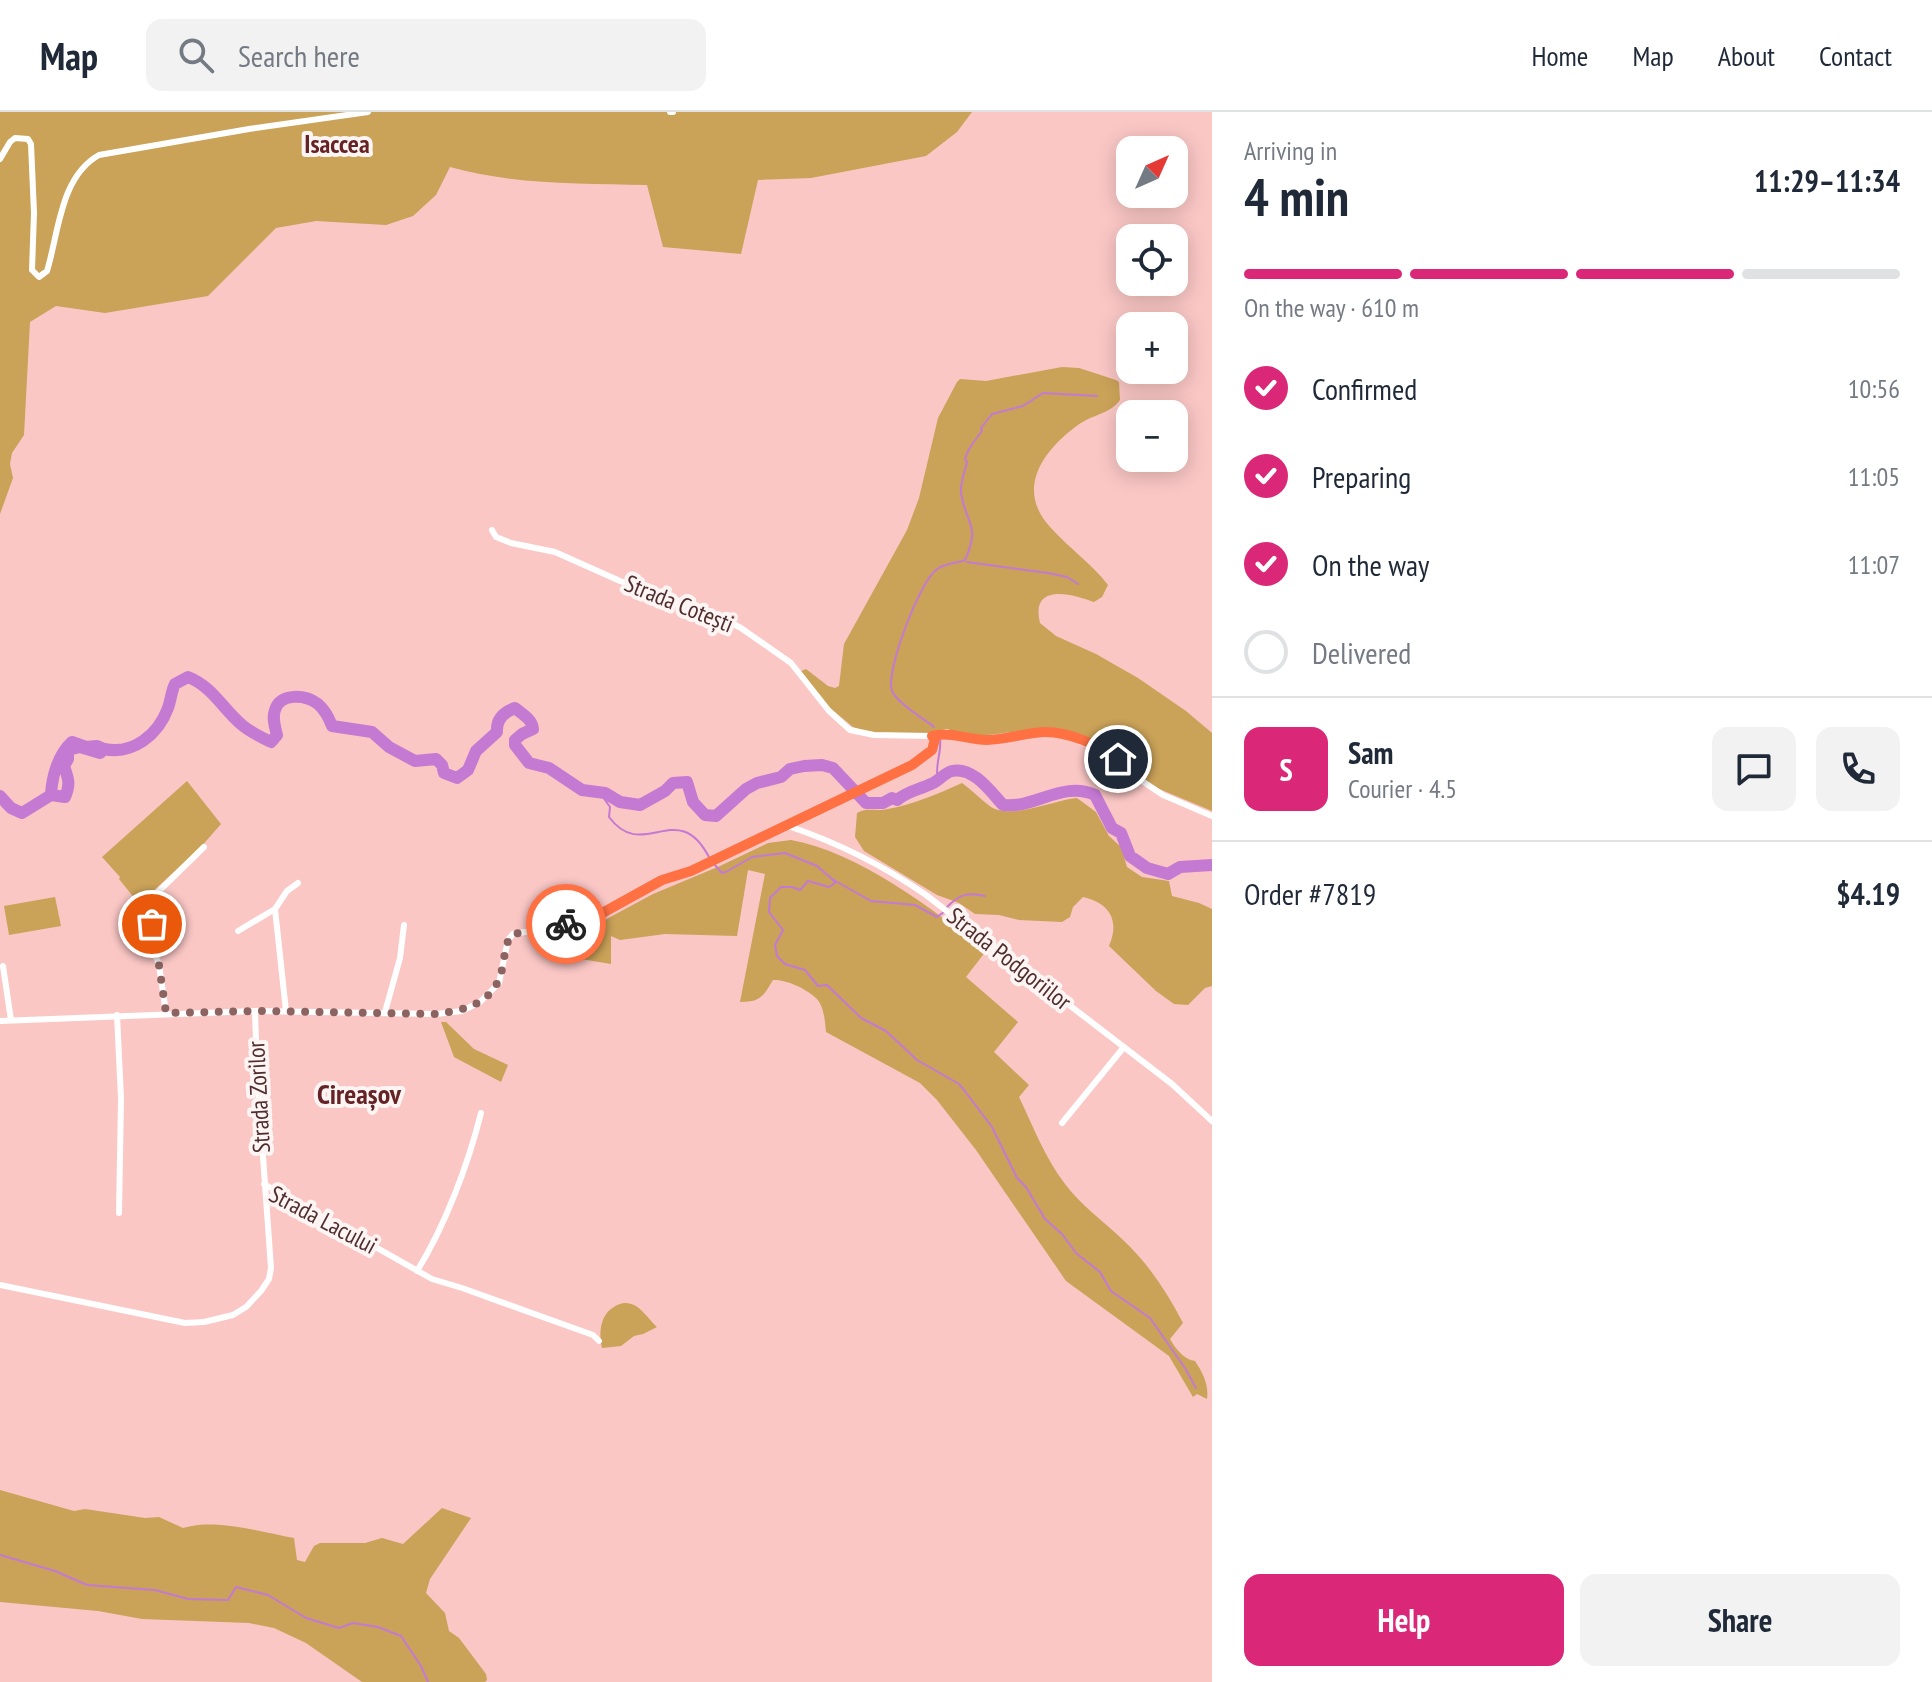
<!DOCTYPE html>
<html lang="en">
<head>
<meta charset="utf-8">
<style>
	:root { --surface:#fff; --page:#f2f2f3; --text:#1f2937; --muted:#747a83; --line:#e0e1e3; --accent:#db2777 }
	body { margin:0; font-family:"PT Sans Narrow",sans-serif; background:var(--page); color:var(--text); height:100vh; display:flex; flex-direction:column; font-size:30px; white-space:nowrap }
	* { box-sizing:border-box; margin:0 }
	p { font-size:26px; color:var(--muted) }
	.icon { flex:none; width:44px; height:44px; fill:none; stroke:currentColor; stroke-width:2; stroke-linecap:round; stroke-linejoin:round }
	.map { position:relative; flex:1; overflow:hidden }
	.drawer { display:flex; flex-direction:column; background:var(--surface); width:720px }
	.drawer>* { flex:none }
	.needle { width:52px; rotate:45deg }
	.fabs { position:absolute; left:1116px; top:24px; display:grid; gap:16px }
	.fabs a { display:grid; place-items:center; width:72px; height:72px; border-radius:16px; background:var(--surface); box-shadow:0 4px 20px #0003; font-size:40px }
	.pin { position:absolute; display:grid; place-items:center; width:68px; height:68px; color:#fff; margin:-34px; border:4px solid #fff; border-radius:50%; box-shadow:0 2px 8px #0007 }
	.courier { position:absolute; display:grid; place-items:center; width:80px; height:80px; margin:-40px; border:6px solid #ff7043; border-radius:50%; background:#fff; color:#222; box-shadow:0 2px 10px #0007 }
	.overview em { font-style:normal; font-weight:600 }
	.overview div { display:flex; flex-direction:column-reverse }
	.overview { display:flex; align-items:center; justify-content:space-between; height:136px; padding:0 32px }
	h1 { font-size:52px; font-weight:600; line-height:60px }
	.bar { display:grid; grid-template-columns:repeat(4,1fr); gap:12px 8px; align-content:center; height:96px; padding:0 32px }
	.bar i { height:10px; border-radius:6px; background:var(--line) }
	.bar .on { background:var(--accent) }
	.bar p { grid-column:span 4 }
	.line { display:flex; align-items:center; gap:20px; padding:0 32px; border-top:2px solid var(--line) }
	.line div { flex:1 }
	.round { display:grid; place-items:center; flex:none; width:84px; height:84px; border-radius:16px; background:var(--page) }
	ol { padding:0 32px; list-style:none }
	li { display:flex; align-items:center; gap:24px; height:88px }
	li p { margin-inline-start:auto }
	li .icon { padding:8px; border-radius:50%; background:var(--accent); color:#fff; stroke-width:4 }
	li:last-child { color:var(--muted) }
	li i { width:44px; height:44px; border:4px solid var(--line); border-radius:50% }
	.button { display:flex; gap:16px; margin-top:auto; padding:16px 32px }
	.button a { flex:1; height:92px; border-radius:16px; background:var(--accent); color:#fff; font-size:32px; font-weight:600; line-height:92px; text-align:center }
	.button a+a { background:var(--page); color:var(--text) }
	header { display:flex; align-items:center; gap:48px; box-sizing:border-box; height:112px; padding:0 40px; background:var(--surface); border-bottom:2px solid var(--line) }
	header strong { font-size:38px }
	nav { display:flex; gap:44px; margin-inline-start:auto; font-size:28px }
	.search { width:560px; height:72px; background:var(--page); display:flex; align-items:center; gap:20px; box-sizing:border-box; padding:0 28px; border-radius:16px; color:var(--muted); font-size:30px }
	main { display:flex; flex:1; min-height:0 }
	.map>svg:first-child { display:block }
</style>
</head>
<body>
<header>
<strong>Map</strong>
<div class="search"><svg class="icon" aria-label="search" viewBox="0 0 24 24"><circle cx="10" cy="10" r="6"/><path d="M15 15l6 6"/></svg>Search here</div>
<nav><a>Home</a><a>Map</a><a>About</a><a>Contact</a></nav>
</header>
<main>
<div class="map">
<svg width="1212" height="1570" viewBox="0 0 1212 1570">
	<rect width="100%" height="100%" fill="#fac7c5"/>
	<!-- green -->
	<g fill="#caa258">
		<path d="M0,0H972L957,20L926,44L811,66L758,68L741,142L663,135L647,73C581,71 514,73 450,55L436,83L413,104L386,113L316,109L276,116L208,184L105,201L56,194L30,210L24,323L12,341L10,352L13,366L0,402Z"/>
		<path d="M1062,255L1079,256L1116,268L1119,270L1120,288C1110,302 1091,303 1078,313C1042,339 1015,378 1051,416C1069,436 1092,452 1108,473L1102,485L1094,490C1073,482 1030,470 1040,511L1056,524L1096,542L1138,566L1186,599L1212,621V699L1152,674L1113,639L1058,618H1029L980,624L944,618L933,621H895L867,620L853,615L829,595L801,559L806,557L828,574L835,576L839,574L844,532L907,418L919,386L938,306L957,270L960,267L986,269Z"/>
		<path d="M187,669L221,712L200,736L139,792L119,767L120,765L102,745Z"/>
		<path d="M962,671C972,678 981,688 991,695C1011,708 1054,688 1077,686L1096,700L1109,724L1121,735L1127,755L1142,765L1169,769L1172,784L1199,791L1212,797V874L1205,876L1188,893L1174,892L1156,879L1109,834C1120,809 1110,791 1083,785L1073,795L1070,805L1062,810L1019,808L999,803L975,802L959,791L937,783L864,739L855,725L857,701C868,695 876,700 888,697C914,692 938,682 962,671Z"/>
		<path d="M791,728C858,740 933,797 986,839L966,865L1018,910L994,940L1029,973L1019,985C1033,1014 1045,1046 1065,1072C1081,1093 1103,1109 1122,1127C1148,1151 1167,1180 1183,1211L1170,1227C1176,1237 1183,1247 1195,1249C1203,1261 1209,1273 1207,1287L1197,1282L1193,1285L1169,1244L1066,1169L976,1038L937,988L920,971L826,920C825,909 824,895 817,887C807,877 786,867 773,868C763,885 760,890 740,890L765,762L748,758L737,824L665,822L620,828L611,824V852L569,845L568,818L601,810L653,782L720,754L768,731Z"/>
		<path d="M55,785L61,814L9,823L4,794Z"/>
		<path d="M441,910H446L474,937L508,953L501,970L454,945Z"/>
		<path d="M624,1191C639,1190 647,1206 657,1215L643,1222L634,1224L621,1234L602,1236C598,1217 601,1196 624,1191Z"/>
		<path d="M0,1378L74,1399L85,1397L145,1406L159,1405L183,1416C217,1406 260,1420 294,1426L297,1448L305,1450L314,1434L320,1431H365L382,1426L403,1432L442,1396L471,1406L430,1467L426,1481L445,1501L449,1519L459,1526L486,1562L487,1568L485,1570H362L306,1531L274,1516L249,1511L142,1507L98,1499L0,1490Z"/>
	</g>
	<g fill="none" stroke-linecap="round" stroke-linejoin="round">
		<!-- stream -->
		<g stroke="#c479d2" stroke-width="2">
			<path d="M967,450L1048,461L1067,465L1078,472"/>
			<path d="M934,615C924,607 896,590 892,579C885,559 920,470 936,458C944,451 955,452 965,448C981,413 966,413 961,381C960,371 965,359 967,350L965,347C967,337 976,327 982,319L981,316L992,302L1023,294L1043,281L1097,284"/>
			<path d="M938,670C934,654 942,641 940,626"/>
			<path d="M600,681L610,695L609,705C644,752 678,683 710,747"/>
			<path d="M714,752L722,761L726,760L752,745L785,741L817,754L832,767L871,789L915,793L937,805L944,800"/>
			<path d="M832,767L835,771L829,775L808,769L800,778L792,775H781L770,786L769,800L783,818L775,833L777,844L785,852L805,858L818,874L827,873L861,906L886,919L917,948L959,972L964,978L992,1015L1017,1066L1026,1075L1045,1107L1062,1122L1076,1141L1100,1160L1111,1179L1150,1206L1185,1256L1196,1276"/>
			<path d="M947,795C960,782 968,780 985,784"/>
			<path d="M0,1443L55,1459L87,1473L155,1478L188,1487L228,1488L236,1475L268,1483L306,1506L339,1516L353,1511L378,1515L401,1524L421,1554L428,1570"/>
		</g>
		<!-- river -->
		<g stroke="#c479d2" stroke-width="12">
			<path d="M104,637L97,634L86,635L72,630C58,643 52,664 51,683L65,685C71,672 68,666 64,654L68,647V638L80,635L100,641L104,637C133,643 158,623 168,596C171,588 171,580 175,572L188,565C213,575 222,596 242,613C250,620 261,625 271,630L277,623C275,615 272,606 275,598C280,580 306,583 318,592C325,598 329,606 332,614L372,620L389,635L415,649L436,647L442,653L444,661L457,666L468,658L476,639L497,620C496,607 504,600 515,596C523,603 532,607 533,617L522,622L515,628V633L529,651L549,656L582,678L605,681L620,690L640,693L665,679L673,671L687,670L693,690L705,703L716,704L746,677L757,671L781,665L790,657L804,654L822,653L833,656L866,691H883L892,686L897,688C908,679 918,678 931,672C939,669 944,661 952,659C973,654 991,680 1003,693C1034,697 1064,668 1095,683L1112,716L1121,721L1130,744L1147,756L1168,762L1180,755L1212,753"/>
			<path d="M0,684L11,696L22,701L51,683"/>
		</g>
		<!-- minor -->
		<g stroke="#fff" stroke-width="6">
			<path d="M670,0H673"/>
			<path d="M0,47L10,30L15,26L28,27L31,32L34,101L32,158L39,165L47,159C59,120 60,65 99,43L249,17L368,0"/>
			<path d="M492,418L496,425L511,431L555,440L620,469L709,499L741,516L791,551L829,599L850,618L874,623L932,624L947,620L963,626L989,628L1045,620L1058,621L1110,641L1145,671L1163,683L1212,704"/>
			<path d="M788,714C836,730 884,754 926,783L1172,972L1212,1009"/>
			<path d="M275,797L286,899"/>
			<path d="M238,819L275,797L287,779L298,771"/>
			<path d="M3,854L11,908"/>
			<path d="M385,900L400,846L404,813"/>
			<path d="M166,901L159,853L150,829L158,780L204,735"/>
			<path d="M117,903L121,986L119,1101"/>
			<path d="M0,909L255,899L436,902L462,899L480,890L499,871L508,828L513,822L586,810L662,768L691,759L912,653L932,638L935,627L932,624"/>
			<path d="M1062,1011L1124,935"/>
			<path d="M264,1072L432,1167L462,1176L593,1223L599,1229"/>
			<path d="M417,1159C445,1114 468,1053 481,1001"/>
			<path d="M0,1173L185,1211L204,1210L233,1203L246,1195L261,1179L269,1167L271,1156L257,960L255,899"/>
		</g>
	</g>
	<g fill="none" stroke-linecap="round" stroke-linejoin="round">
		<!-- done -->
		<path stroke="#8b6462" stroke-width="8" stroke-dasharray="0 14.4" d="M152,812L150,829L159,853L166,901L255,899L436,902C471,897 496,890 503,853C505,842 505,830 513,822L566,812"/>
		<!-- route -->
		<path stroke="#ff7043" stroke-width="10" d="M566,812L586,810L662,768L691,759L912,653L932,638L935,627L932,624C951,619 968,628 987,628C1006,628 1024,621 1043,620C1068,619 1098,633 1118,647"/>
	</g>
	<g text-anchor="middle" stroke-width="8" stroke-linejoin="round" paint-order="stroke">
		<!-- street labels -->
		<g font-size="24" fill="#4f2e2d" stroke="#fdf4f4">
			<text transform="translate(679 492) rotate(22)" y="8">Strada Cotești</text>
			<text transform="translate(1009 847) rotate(38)" y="8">Strada Podgoriilor</text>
			<text transform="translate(259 985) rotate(-93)" y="8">Strada Zorilor</text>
			<text transform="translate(323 1108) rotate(28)" y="8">Strada Lacului</text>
		</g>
		<!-- neighbourhood labels -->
		<g font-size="26" font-weight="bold" fill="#662325" stroke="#fdf4f4">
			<text x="337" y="41">Isaccea</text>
		</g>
		<!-- quarter labels -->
		<g font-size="28" font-weight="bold" fill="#662325" stroke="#fdf4f4">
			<text x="359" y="992">Cireașov</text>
		</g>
	</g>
</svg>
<div class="fabs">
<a><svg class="needle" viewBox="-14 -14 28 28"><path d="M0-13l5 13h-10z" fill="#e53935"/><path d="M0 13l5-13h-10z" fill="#747a83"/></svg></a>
<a><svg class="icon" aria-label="locate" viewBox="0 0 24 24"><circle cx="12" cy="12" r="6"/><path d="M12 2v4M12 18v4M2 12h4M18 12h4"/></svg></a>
<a>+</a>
<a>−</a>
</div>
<div class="pin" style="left:152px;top:812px;background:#ea580c"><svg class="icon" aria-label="bag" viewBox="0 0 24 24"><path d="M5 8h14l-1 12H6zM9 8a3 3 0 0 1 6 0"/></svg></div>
<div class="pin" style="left:1118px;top:647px;background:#1f2937"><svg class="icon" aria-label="home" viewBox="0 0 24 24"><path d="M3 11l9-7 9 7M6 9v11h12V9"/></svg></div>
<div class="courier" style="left:566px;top:812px"><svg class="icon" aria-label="bike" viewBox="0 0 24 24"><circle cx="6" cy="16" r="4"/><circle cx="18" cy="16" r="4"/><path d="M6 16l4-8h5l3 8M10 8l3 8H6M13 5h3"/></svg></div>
</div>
<section class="drawer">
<div class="overview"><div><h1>4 min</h1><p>Arriving in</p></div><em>11:29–11:34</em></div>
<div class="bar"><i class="on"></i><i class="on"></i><i class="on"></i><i></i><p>On the way · 610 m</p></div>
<ol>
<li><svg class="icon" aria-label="check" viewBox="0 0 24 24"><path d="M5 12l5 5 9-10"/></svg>Confirmed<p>10:56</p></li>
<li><svg class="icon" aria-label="check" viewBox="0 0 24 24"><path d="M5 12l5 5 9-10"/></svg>Preparing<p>11:05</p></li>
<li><svg class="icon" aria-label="check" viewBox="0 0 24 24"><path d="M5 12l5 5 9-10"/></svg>On the way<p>11:07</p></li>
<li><i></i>Delivered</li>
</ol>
<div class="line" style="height:144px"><b class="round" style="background:var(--accent);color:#fff">S</b><div><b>Sam</b><p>Courier · 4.5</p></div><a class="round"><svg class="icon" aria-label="chat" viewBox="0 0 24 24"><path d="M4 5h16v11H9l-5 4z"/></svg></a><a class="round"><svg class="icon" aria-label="phone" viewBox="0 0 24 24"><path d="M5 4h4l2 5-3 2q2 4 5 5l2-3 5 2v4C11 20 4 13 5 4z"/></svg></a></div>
<div class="line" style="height:104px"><div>Order #7819</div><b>$4.19</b></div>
<div class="button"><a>Help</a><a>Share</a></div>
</section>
</main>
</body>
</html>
